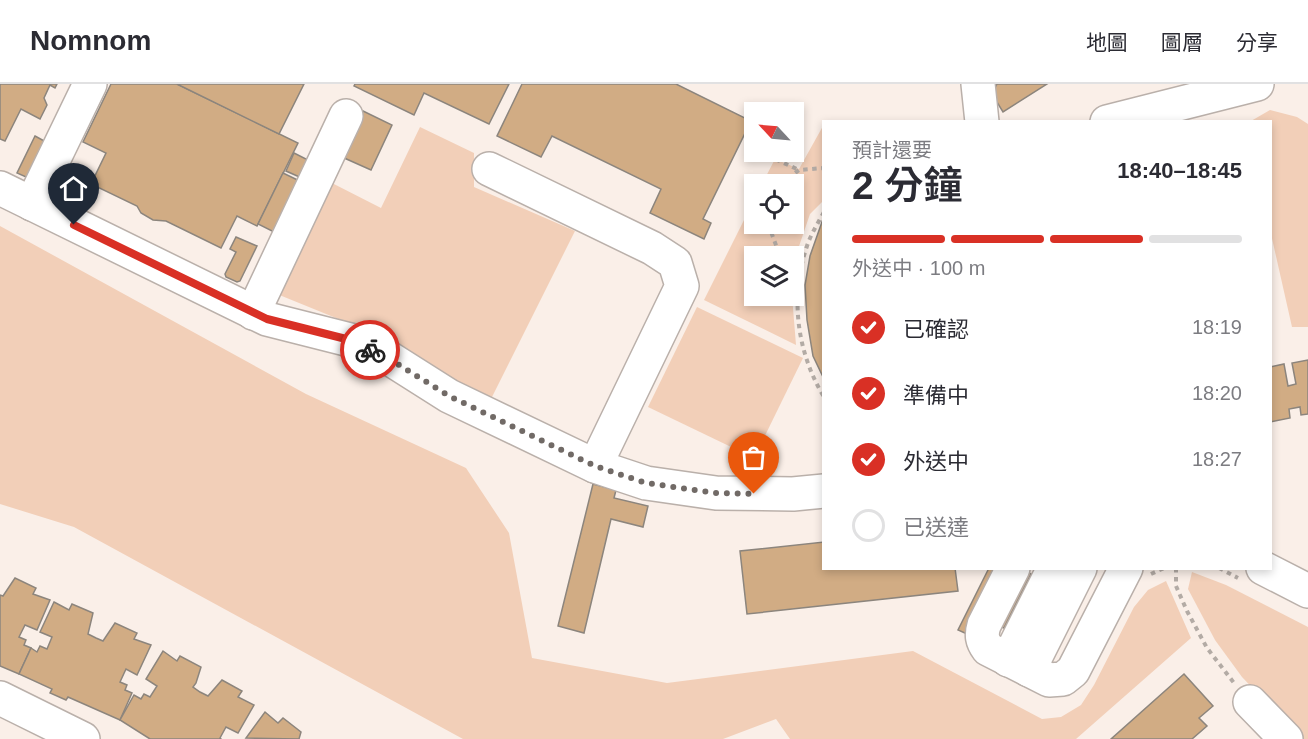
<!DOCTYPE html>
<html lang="zh-TW">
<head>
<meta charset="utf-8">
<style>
	:root { --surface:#fff; --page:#f7f7f7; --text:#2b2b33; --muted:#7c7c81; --line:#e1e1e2; --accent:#d93025 }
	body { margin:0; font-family:Arial,"Noto Sans TC",sans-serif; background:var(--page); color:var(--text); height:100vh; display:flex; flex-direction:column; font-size:22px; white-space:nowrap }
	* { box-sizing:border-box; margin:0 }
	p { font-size:20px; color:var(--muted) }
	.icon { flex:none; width:33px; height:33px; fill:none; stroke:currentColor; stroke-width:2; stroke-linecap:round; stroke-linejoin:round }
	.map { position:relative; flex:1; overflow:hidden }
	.details { position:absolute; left:822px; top:36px; width:450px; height:450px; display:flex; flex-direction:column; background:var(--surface); border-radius:0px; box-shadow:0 3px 9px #0003 }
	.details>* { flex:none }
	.needle { width:39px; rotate:296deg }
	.buttons { position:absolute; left:744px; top:18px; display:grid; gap:12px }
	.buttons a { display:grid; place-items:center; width:60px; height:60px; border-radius:0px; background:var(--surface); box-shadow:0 3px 9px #0003; font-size:30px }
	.pin { position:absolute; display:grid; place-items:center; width:51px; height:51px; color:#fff; margin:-62px -26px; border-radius:50% 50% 50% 0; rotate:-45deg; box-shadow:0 0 6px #0007 }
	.pin .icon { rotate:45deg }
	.courier { position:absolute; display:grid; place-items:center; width:60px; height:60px; margin:-30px; border:4px solid #d93025; border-radius:50%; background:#fff; color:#222; box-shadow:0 2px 8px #0007 }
	.headline em { font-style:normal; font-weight:600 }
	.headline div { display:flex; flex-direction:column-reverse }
	.headline { display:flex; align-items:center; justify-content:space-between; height:102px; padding:0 30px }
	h1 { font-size:39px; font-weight:600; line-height:45px }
	.bar { display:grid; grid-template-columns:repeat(4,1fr); gap:9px 6px; align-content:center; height:72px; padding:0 30px }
	.bar i { height:8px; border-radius:4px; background:var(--line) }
	.bar .current { background:var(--accent) }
	.bar p { grid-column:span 4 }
	ol { padding:0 30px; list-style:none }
	li { display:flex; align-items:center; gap:18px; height:66px }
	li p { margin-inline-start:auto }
	li .icon { padding:6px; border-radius:50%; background:var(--accent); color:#fff; stroke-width:4 }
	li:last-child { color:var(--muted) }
	li i { width:33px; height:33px; border:3px solid var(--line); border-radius:50% }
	header { display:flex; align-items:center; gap:36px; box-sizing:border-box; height:84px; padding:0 30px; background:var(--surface); border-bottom:2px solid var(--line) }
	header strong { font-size:28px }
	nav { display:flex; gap:33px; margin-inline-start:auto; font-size:21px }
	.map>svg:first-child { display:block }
</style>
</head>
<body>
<header>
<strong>Nomnom</strong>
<nav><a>地圖</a><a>圖層</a><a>分享</a></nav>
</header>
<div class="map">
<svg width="1308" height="655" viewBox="0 0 1308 655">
	<rect width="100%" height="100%" fill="#faefe8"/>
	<!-- green -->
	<g fill="#f2cfb8">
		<path d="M1270,26L1297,33L1308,40V243H1292L1271,150L1270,38L1251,37Z"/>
		<path d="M823,42V117L810,130L794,177V172H754V212H792L796,261L704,216L754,116V140H794V100H762L775,75L799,85Z"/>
		<path d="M420,43L474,69V103L575,147L490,317L363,245L272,208L328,97L381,124Z"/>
		<path d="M0,142L306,310L466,384L509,449L532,574L667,599L913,567L1042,635L1061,633L1081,621L1094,601L1134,523L1148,506L1166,497L1191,554L1076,655H790L776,635L723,655H463L74,443L0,420Z"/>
		<path d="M697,223L803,274L754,374L648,323Z"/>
		<path d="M1192,488L1226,501L1308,543V655H1301L1242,593L1215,556L1188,505Z"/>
	</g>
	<!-- building -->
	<g fill="#d1ac84" stroke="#8c857d" stroke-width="1.5">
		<path d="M0,0H57L55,4L50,1L44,14L47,21L40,35L21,25L5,57L0,55Z"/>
		<path d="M111,0H177L298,59L257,142L237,132L221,164L166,137L153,136L141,129L137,122L91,100L106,69L83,58Z"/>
		<path d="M177,0H304L279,50Z"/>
		<path d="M355,0H509L489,40L424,9L414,31L354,2Z"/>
		<path d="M522,0H676L751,37L703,135L711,139L704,155L650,129L661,105L552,52L541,73L497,52Z"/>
		<path d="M997,0H1047L1003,28L992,10Z"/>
		<path d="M363,27L392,41L371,86L342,73Z"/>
		<path d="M35,52L48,59L32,91L26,93L17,89Z"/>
		<path d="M294,69L312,78L304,95L286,87Z"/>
		<path d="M283,89L304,99L278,150L258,140Z"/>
		<path d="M823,135H824V295L813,272L807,236L805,201L810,172Z"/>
		<path d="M236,153L257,162L240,197L237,198L226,193L225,190L236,168L230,165Z"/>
		<path d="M1308,276V330L1301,331L1300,323L1289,325L1290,334L1270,338V283L1284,280L1288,302L1296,300L1292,279Z"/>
		<path d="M593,400L616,406L614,414L648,422L643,443L611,435L584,549L558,542Z"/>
		<path d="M824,458V484H955L958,507L747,530L740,467Z"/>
		<path d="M989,484H1001L967,550L958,546Z"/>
		<path d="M1024,486L1031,490L1004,544L997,541Z"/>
		<path d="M15,494L36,504L33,510L50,516L37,546L25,541L19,553L26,556L24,561L31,564L19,590L0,582V511L3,512Z"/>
		<path d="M54,518L69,526L72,520L93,529L88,550L96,554L103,557L115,539L137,549L134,555L151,561L137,591L126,585L120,598L127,601L125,606L132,609L120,636L68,613L66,616L50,609L52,605L19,590L31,564L37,568L40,562L47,565L52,553L40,548Z"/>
		<path d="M163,567L177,577L180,572L201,583L196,599L193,603L200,608L208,612L222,596L242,607L238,613L254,621L238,649L226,643L220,654L221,655H150L120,636L134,611L141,615L144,610L150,613L157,602L146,595Z"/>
		<path d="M1184,590L1213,622L1199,634L1207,642L1192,655H1111Z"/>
		<path d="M265,628L278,639L283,634L301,648L299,655L246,654Z"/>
	</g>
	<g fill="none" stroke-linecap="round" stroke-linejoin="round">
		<defs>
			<g id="minor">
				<path d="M978,0L982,38"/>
				<path d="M1107,38L1257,0"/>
				<path d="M489,85L652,164L675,179L682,202L595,382"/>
				<path d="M0,104L267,235L350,256L389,274L449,312L595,382L646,399L716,409L793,410L824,407"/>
				<path d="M32,120L90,0"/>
				<path d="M253,229L346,32"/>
				<path d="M1013,484L984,541C981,551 982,557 988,565L1049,596L1063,595L1073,587L1126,484"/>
				<path d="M1263,484L1308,507"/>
				<path d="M1008,576L1054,484"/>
				<path d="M1029,586L1080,484"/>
				<path d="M0,614L83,655"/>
				<path d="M1250,618L1286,655"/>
			</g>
		</defs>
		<!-- minor casing -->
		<use href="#minor" stroke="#bab0aa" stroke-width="36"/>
		<!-- path -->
		<g stroke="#b3aba5" stroke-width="4" stroke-dasharray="4.5 4.5" stroke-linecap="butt">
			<path d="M779,68L775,75L799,86"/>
			<path d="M781,100L799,86L824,84"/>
			<path d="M824,128C818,139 811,150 807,162C790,211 796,267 824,313"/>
			<path d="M770,140V145L780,172"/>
			<path d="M1176,484V502L1187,527L1207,564L1234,599"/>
			<path d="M1219,484L1238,494"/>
			<path d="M1151,490L1164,484"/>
		</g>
		<!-- minor -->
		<use href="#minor" stroke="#fff" stroke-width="33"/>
	</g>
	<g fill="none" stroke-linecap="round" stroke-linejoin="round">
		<!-- done -->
		<path stroke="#716a66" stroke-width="6" stroke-dasharray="0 10.8" d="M370,266L388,274L449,312L595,382L646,399L716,409L754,410"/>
		<!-- route -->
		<path stroke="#d93025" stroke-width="8" d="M74,141L267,235L350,256L370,266"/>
	</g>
</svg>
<div class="buttons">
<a><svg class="needle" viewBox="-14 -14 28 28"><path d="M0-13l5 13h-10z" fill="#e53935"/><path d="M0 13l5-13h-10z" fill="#7c7c81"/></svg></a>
<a><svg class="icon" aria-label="locate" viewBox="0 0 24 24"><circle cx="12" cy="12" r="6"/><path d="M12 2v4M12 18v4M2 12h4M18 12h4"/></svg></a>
<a><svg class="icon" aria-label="layers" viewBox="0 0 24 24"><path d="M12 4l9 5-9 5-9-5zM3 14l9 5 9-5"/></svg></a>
</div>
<div class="pin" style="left:754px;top:410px;background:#ea580c"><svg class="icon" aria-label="bag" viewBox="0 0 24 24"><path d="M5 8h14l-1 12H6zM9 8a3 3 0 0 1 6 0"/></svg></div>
<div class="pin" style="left:74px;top:141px;background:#1f2937"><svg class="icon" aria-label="home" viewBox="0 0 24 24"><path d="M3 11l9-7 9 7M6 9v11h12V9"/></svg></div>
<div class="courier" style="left:370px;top:266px"><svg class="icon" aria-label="bike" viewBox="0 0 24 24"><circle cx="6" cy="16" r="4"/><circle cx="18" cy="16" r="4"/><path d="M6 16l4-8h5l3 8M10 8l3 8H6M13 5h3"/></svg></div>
<section class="details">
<div class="headline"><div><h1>2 分鐘</h1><p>預計還要</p></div><em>18:40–18:45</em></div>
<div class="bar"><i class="current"></i><i class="current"></i><i class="current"></i><i></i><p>外送中 · 100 m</p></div>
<ol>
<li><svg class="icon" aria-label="check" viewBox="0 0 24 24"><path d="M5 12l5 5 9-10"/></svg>已確認<p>18:19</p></li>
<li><svg class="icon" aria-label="check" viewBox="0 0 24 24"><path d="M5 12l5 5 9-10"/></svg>準備中<p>18:20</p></li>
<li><svg class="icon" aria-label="check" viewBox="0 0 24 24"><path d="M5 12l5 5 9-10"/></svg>外送中<p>18:27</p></li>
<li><i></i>已送達</li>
</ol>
</section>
</div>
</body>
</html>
